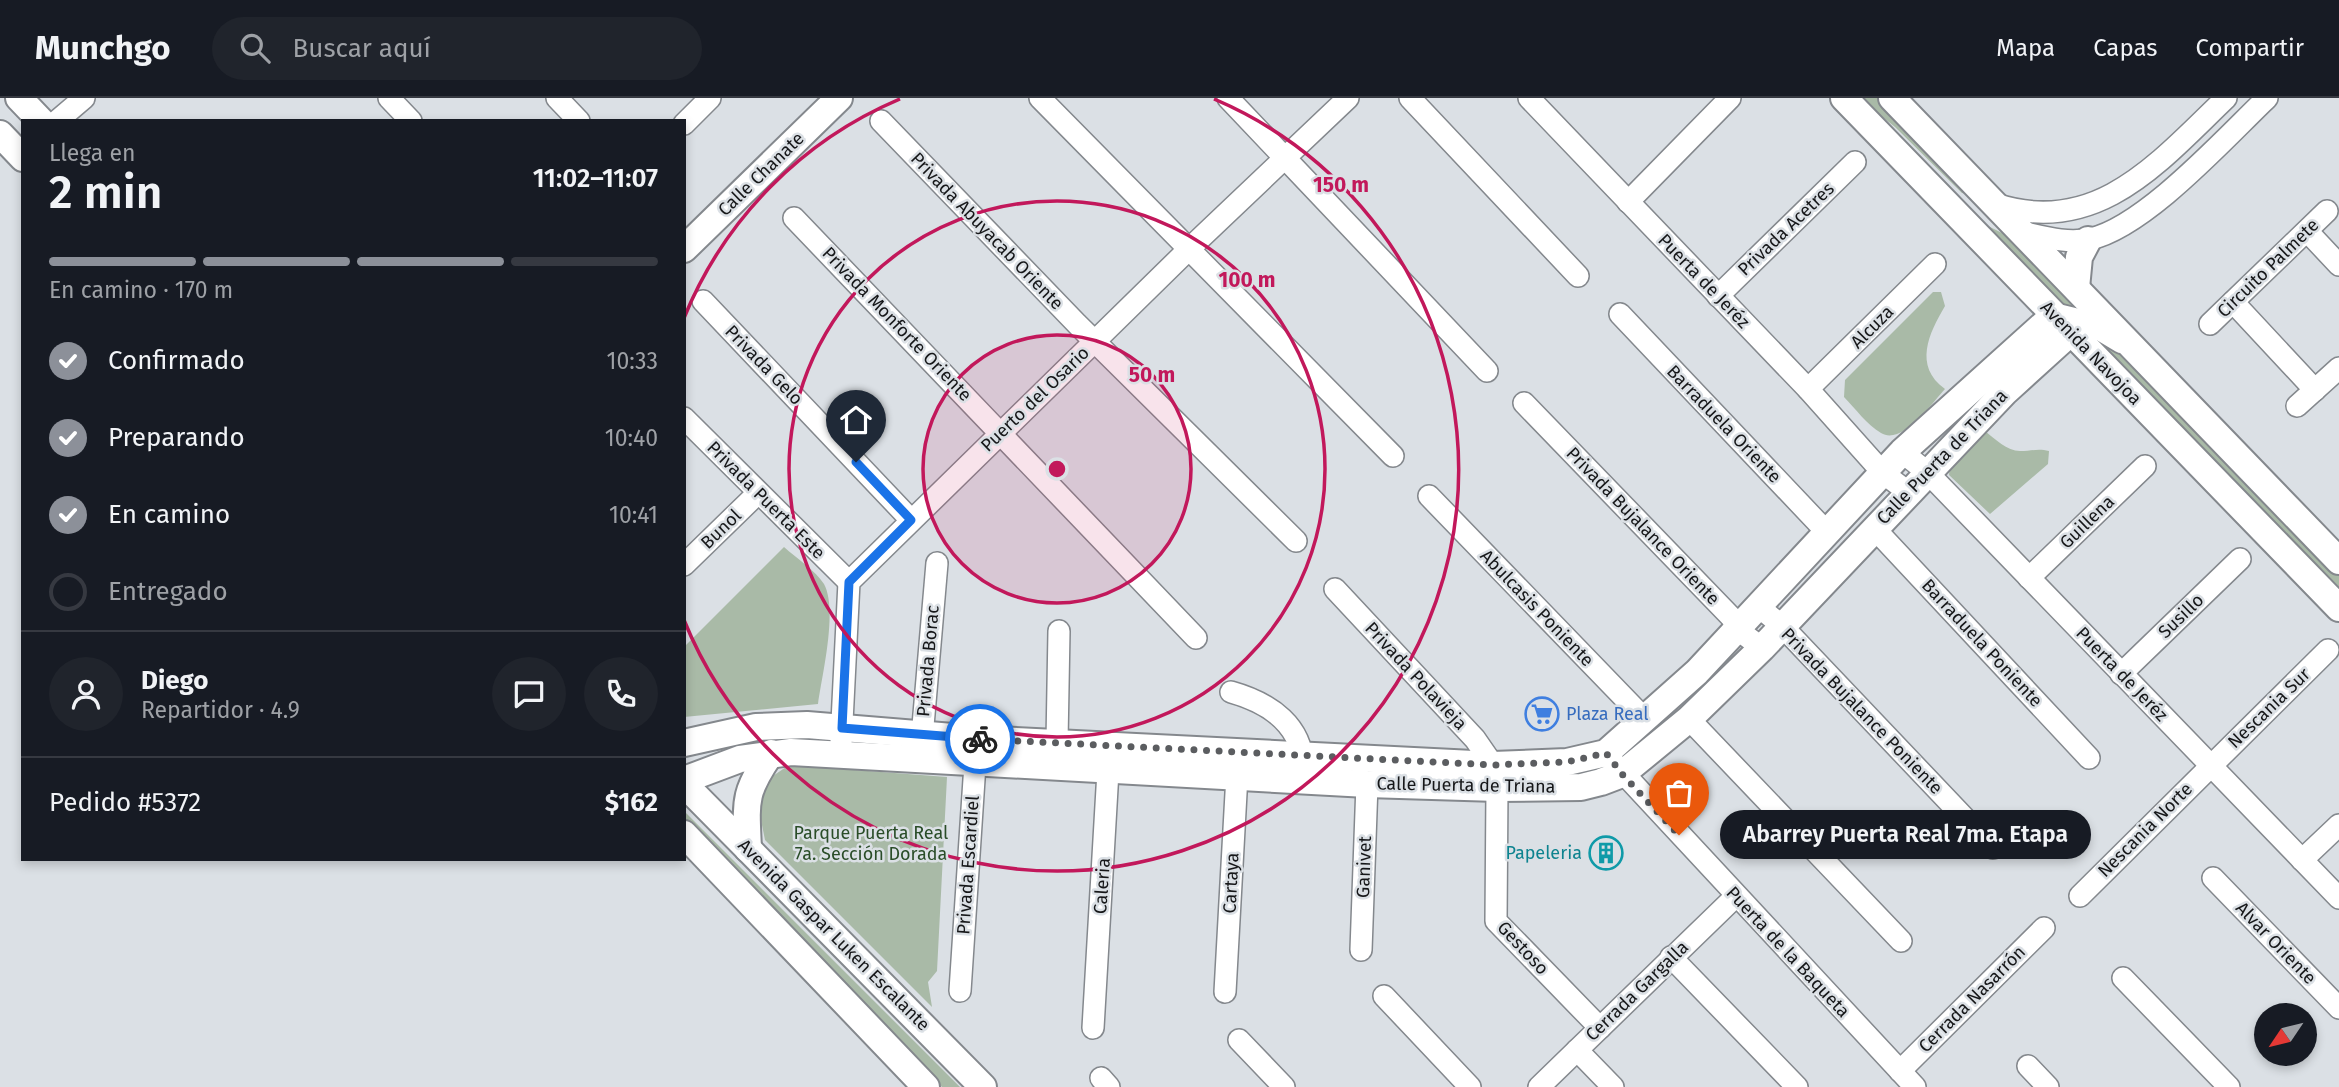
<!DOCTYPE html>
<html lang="es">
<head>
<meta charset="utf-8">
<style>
	:root { --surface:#171b24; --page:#20242c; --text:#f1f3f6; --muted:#9ea1a6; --line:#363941; --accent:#8c9099 }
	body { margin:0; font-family:"Fira Sans",sans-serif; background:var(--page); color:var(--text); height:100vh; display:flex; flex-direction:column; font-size:26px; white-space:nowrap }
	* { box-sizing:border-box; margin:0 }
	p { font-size:23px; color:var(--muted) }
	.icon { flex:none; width:38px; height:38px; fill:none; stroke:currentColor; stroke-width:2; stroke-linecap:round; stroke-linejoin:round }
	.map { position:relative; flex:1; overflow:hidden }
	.sheet { position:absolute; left:21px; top:21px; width:665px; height:742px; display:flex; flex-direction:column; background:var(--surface); border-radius:0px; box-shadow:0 4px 10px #0003 }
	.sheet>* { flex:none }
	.needle { width:46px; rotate:235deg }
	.fabs { position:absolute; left:2254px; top:905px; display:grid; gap:14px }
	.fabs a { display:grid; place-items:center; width:63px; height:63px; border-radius:50%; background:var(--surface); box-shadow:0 4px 10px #0003; font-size:35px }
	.pin { position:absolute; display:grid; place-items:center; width:60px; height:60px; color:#fff; margin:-72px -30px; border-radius:50% 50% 50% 0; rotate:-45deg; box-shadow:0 0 7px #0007 }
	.pin .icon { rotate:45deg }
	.courier { position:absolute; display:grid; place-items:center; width:70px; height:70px; margin:-35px; border:5px solid #1a73e8; border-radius:50%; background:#fff; color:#222; box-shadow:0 2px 9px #0007 }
	.bubble { position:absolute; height:49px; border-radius:24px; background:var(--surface); box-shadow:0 4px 10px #0003; font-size:23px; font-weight:600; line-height:49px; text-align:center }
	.headline em { font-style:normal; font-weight:600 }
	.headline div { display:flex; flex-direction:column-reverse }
	.headline { display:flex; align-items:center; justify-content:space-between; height:119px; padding:0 28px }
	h1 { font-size:46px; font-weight:600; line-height:52px }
	.bar { display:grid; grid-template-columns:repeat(4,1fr); gap:10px 7px; align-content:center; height:84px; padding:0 28px }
	.bar i { height:9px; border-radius:5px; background:var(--line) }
	.bar .current { background:var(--accent) }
	.bar p { grid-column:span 4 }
	.line { display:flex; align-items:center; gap:18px; padding:0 28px; border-top:2px solid var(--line) }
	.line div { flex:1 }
	.round { display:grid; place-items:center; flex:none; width:74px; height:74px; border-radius:37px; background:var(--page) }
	ol { padding:0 28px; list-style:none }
	li { display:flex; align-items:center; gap:21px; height:77px }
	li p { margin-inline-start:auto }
	li .icon { padding:7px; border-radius:50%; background:var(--accent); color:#fff; stroke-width:4 }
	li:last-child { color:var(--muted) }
	li i { width:38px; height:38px; border:4px solid var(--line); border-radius:50% }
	header { display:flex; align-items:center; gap:42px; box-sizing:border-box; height:98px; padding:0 35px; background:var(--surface); border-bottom:2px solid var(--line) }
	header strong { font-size:33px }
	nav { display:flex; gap:38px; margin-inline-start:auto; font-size:24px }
	.search { width:490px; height:63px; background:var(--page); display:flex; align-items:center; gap:18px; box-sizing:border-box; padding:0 24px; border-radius:38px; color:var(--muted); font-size:26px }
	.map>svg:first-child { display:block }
</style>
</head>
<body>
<header>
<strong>Munchgo</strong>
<div class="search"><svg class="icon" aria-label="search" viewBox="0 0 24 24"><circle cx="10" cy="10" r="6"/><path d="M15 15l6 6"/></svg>Buscar aquí</div>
<nav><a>Mapa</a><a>Capas</a><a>Compartir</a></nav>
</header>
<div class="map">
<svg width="2339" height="989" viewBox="0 0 2339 989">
	<rect width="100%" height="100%" fill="#dbe0e5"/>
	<!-- green -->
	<g fill="#a9baa7">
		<path d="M1859,0H1879L1965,87L1967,96L1962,95L1895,29Z"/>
		<path d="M1974,121L2018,143L2084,213L2070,218Z"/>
		<path d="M1933,194H1941L1945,208C1929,235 1913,268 1945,291C1932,305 1902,348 1881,335C1867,327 1855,310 1844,299L1845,282Z"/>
		<path d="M2094,229L2185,323L2232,363L2339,475V489L2236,389L2085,233Z"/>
		<path d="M1985,333C1995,341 2007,353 2020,353C2032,353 2038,350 2049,353L2048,366L1990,416L1949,377L1950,367Z"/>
		<path d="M784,449C796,460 816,473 824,486C838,512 822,577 818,606L684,619V549Z"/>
		<path d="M789,667L947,679L937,873L928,884L932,909L765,742L759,712L767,682Z"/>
		<path d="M684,713L960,989H942L684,724Z"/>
	</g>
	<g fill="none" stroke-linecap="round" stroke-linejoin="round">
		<defs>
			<g id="minor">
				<path d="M389,0L411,23"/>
				<path d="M557,0L579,23"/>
				<path d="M1040,0L1393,358"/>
				<path d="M1228,0L1487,273"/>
				<path d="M1410,0L1578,178"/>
				<path d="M1529,0L1808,291L1883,375L1908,394"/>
				<path d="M57,23L84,0"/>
				<path d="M881,23L1077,226L1296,443"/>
				<path d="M684,26L710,0"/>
				<path d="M1628,104L1730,0"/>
				<path d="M1995,106C2097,140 2160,63 2226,0"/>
				<path d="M794,120L1196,540"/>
				<path d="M2307,133L2339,167"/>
				<path d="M2021,134C2044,139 2067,146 2090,141C2145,129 2225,40 2267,0"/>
				<path d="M1718,198L1855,64"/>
				<path d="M703,203L911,422"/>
				<path d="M2233,204L2315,292"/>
				<path d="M1620,216L1822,429L1825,438"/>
				<path d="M2210,226L2327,113"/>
				<path d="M1808,291L1935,166"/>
				<path d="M1524,305L1732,520L1737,531L1762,550"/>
				<path d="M2297,308L2339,270"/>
				<path d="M684,320L849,484"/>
				<path d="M1902,354L1927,374L2339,800"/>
				<path d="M1429,398L1636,612L1642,624"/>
				<path d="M1874,430L2089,660"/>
				<path d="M684,467L758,395"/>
				<path d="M2029,480L2145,368"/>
				<path d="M1335,491L1475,641L1493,667L1497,690L1496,823L1600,930"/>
				<path d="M1758,508L1782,528L1993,750"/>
				<path d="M2121,576L2240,461"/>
				<path d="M1231,594C1270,605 1304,628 1303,672"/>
				<path d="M1689,621L1901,843"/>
				<path d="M1057,643L1059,533"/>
				<path d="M841,644L849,484L1189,151L1348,0"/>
				<path d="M921,651L937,465"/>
				<path d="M1614,665L1915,989"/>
				<path d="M2302,762L2339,727"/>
				<path d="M2213,780L2339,910"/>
				<path d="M2080,798L2328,552"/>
				<path d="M1361,852L1367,686"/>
				<path d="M1671,859L1797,989"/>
				<path d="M2123,880L2229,989"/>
				<path d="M960,893L976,651"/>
				<path d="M1225,894L1237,677"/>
				<path d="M1384,898L1470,989"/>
				<path d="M1093,930L1109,656"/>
				<path d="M1239,942L1284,989"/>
				<path d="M1577,952L1613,989"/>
				<path d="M2028,968L2048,989"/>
				<path d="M1900,973L2044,830"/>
				<path d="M1101,980L1109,989"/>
				<path d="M1539,989L1736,798"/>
			</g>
			<g id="tertiary">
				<path d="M19,0L41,23"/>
				<path d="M1844,0L2339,510"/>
				<path d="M1892,0L2339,463"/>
				<path d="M0,36L23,60"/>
				<path d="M684,151L839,0"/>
				<path d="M2076,190L2079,159L2088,142"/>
				<path d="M684,645L756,629L807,627L977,641L1493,667L1567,664L1606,655L1697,574L1902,354L2053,218L2102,230L2122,242"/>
				<path d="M684,682L740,661L791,654L1367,686L1497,690L1581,689L1601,684L1622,676L1689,621L1762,550L2005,294L2070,235"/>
				<path d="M684,686L983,989"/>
				<path d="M684,736L926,989"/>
				<path d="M748,751C746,704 743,695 771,655"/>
			</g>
		</defs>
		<!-- minor casing -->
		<use href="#minor" stroke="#84888d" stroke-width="24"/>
		<!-- tertiary casing -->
		<use href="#tertiary" stroke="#84888d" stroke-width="30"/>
		<!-- minor -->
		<use href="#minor" stroke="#fff" stroke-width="21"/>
		<!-- tertiary -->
		<use href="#tertiary" stroke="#fff" stroke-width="26"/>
	</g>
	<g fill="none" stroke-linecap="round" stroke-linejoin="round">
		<!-- done -->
		<path stroke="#5b5d60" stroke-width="7" stroke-dasharray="0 12.6" d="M980,641L1493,667L1567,664L1606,655L1622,676L1679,737"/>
		<!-- route -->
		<path stroke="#1a73e8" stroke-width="9" d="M856,364L911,422L849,484L842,630L980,641"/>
	</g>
	<!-- distance rings -->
	<circle cx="1057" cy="371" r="134" fill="#c2185b" fill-opacity=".12"/>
	<g fill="none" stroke="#c2185b" stroke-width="3.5">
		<circle cx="1057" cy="371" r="134"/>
		<circle cx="1057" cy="371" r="268"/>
		<path d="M684 220A402 402 0 0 1 900 1M1214 1A402 402 0 1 1 684 522"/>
	</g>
	<!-- icons -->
	<defs>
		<symbol id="supermarket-ring" viewBox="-11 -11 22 22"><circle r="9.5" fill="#dbe0e5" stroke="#3f7fe0" stroke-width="1.5"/><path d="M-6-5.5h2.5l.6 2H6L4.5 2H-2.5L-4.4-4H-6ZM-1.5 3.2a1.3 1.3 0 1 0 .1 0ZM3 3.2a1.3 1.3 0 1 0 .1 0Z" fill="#3f7fe0"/></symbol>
		<symbol id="building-ring" viewBox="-11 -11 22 22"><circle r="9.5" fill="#dbe0e5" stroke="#0f9aa8" stroke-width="1.5"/><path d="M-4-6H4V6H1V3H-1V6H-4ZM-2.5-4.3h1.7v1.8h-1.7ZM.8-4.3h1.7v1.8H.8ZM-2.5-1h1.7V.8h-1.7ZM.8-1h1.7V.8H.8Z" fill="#0f9aa8"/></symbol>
	</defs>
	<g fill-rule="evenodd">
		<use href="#supermarket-ring" x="1523" y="597" width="38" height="38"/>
		<use href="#building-ring" x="1587" y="736" width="38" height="38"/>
	</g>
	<g text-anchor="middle" stroke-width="5" stroke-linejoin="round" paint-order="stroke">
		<!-- street labels -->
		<g font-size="18" fill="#161719" stroke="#dbe0e5">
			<text transform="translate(761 76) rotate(-44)" y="6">Calle Chanate</text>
			<text transform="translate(1786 131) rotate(-44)" y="6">Privada Acetres</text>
			<text transform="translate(987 133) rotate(46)" y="6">Privada Abuyacab Oriente</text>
			<text transform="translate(2268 170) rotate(-44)" y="6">Circuito Palmete</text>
			<text transform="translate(1704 183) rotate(46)" y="6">Puerta de Jeréz</text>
			<text transform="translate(897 226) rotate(46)" y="6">Privada Monforte Oriente</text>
			<text transform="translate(1872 229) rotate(-45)" y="6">Alcuza</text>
			<text transform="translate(2091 255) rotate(46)" y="6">Avenida Navojoa</text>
			<text transform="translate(764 267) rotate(46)" y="6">Privada Gelo</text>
			<text transform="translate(1035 301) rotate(-44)" y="6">Puerto del Osario</text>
			<text transform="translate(1724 326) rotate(46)" y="6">Barraduela Oriente</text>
			<text transform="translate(1942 359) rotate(-46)" y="6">Calle Puerta de Triana</text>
			<text transform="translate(766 402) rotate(45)" y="6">Privada Puerta Este</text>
			<text transform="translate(2087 424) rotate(-44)" y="6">Guillena</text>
			<text transform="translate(1643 428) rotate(46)" y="6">Privada Bujalance Oriente</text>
			<text transform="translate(721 431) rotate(-44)" y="6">Bunol</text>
			<text transform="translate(1537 510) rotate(46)" y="6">Abulcasis Poniente</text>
			<text transform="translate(2181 518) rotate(-44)" y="6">Susillo</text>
			<text transform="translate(1982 545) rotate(47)" y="6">Barraduela Poniente</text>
			<text transform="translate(928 563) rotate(-85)" y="6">Privada Borac</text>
			<text transform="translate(2122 576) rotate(46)" y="6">Puerta de Jeréz</text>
			<text transform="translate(1416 578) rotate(47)" y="6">Privada Polavieja</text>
			<text transform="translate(2269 610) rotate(-44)" y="6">Nescania Sur</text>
			<text transform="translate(1862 613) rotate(46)" y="6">Privada Bujalance Poniente</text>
			<text transform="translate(1466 687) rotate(1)" y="6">Calle Puerta de Triana</text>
			<text transform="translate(2145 732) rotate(-45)" y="6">Nescania Norte</text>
			<text transform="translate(968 767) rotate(-86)" y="6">Privada Escardiel</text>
			<text transform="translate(1364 769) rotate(-88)" y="6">Ganivet</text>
			<text transform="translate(1231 785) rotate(-87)" y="6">Cartaya</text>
			<text transform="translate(1102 788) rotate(-86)" y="6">Caleria</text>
			<text transform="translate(834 837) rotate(45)" y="6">Avenida Gaspar Luken Escalante</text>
			<text transform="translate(2276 845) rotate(46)" y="6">Alvar Oriente</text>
			<text transform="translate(1523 850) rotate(47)" y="6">Gestoso</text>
			<text transform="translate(1788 854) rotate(47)" y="6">Puerta de la Baqueta</text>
			<text transform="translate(1637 893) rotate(-44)" y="6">Cerrada Gargalla</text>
			<text transform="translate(1972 901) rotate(-45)" y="6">Cerrada Nasarrón</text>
		</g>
		<!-- shop labels -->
		<g font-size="18" fill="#366cbe" stroke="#dbe0e5" text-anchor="start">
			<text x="1566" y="622">Plaza Real</text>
		</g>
		<!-- park labels -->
		<g font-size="18" fill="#2a4d28" stroke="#dbe0e5">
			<text x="871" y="741">Parque Puerta Real<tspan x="871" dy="21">7a. Sección Dorada</tspan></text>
		</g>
		<!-- culture labels -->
		<g font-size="18" fill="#0d838f" stroke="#dbe0e5" text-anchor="end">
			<text x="1582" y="761">Papeleria</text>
		</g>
	</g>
	<circle cx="1057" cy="371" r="10" fill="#c2185b" stroke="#dbe0e5" stroke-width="3.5"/>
	<g font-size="21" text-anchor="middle" font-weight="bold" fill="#c2185b" stroke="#dbe0e5" stroke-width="5" stroke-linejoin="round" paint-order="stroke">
		<text x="1341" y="94">150 m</text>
		<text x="1247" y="189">100 m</text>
		<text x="1152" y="284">50 m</text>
	</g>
</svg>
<div class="fabs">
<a><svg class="needle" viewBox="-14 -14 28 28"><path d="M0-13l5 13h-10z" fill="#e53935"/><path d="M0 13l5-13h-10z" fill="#9ea1a6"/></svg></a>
</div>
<div class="pin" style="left:1679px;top:737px;background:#ea580c"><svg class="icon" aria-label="bag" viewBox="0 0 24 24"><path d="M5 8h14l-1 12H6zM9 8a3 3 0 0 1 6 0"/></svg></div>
<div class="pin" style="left:856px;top:364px;background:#1f2937"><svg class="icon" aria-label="home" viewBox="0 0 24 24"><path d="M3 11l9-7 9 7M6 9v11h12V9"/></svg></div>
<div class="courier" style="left:980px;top:641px"><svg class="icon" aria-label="bike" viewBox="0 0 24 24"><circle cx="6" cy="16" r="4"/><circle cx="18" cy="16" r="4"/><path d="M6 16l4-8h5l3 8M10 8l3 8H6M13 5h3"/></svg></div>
<div class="bubble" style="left:1720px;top:712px;width:371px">Abarrey Puerta Real 7ma. Etapa</div>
<section class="sheet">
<div class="headline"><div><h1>2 min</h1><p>Llega en</p></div><em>11:02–11:07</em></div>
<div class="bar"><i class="current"></i><i class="current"></i><i class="current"></i><i></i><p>En camino · 170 m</p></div>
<ol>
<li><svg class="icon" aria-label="check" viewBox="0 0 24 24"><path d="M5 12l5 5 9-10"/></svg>Confirmado<p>10:33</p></li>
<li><svg class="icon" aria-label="check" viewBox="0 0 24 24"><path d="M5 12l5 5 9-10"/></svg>Preparando<p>10:40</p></li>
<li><svg class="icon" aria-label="check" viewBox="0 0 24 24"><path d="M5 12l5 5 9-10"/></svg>En camino<p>10:41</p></li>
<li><i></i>Entregado</li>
</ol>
<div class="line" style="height:126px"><a class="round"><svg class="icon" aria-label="person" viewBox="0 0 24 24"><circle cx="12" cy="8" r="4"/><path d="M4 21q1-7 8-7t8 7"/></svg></a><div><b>Diego</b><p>Repartidor · 4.9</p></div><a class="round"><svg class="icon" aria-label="chat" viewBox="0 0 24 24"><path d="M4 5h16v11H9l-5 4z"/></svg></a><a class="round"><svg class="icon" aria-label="phone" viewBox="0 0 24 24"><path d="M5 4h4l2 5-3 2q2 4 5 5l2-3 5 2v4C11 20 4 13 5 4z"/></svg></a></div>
<div class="line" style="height:91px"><div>Pedido #5372</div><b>$162</b></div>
</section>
</div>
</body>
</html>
